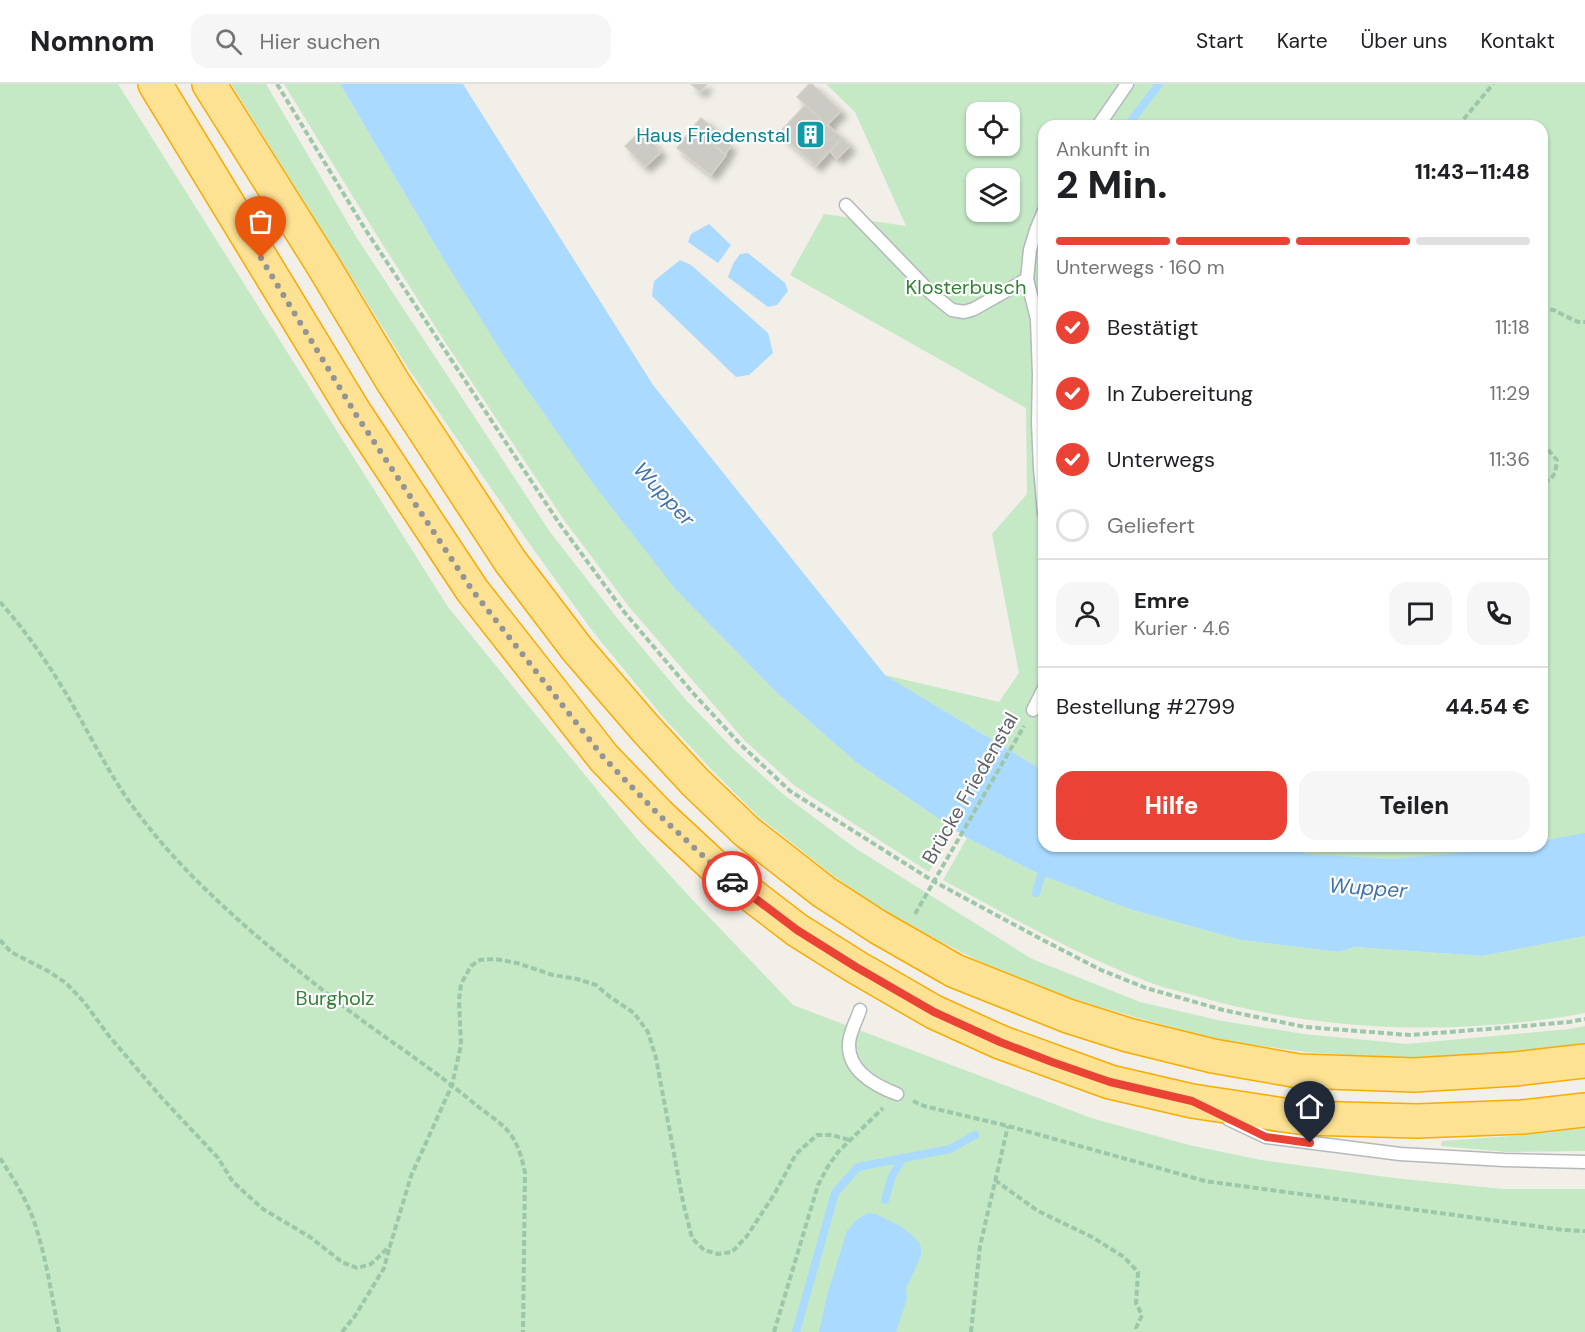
<!DOCTYPE html>
<html lang="de">
<head>
<meta charset="utf-8">
<style>
	:root { --surface:#fff; --page:#f6f6f6; --text:#202124; --muted:#757577; --line:#e0e0e0; --accent:#ea4335 }
	body { margin:0; font-family:"DM Sans",sans-serif; background:var(--page); color:var(--text); height:100vh; display:flex; flex-direction:column; font-size:22px; white-space:nowrap }
	* { box-sizing:border-box; margin:0 }
	p { font-size:20px; color:var(--muted) }
	.icon { flex:none; width:33px; height:33px; fill:none; stroke:currentColor; stroke-width:2; stroke-linecap:round; stroke-linejoin:round }
	.map { position:relative; flex:1; overflow:hidden }
	.sheet { position:absolute; left:1038px; top:36px; width:510px; height:732px; display:flex; flex-direction:column; background:var(--surface); border-radius:18px; box-shadow:0 2px 4px #0004 }
	.sheet>* { flex:none }
	.fabs { position:absolute; left:966px; top:18px; display:grid; gap:12px }
	.fabs a { display:grid; place-items:center; width:54px; height:54px; border-radius:12px; background:var(--surface); box-shadow:0 2px 4px #0004; font-size:30px }
	.pin { position:absolute; display:grid; place-items:center; width:51px; height:51px; color:#fff; margin:-62px -26px; border-radius:50% 50% 50% 0; rotate:-45deg; box-shadow:0 0 6px #0007 }
	.pin .icon { rotate:45deg }
	.courier { position:absolute; display:grid; place-items:center; width:60px; height:60px; margin:-30px; border:4px solid #ea4335; border-radius:50%; background:#fff; color:#222; box-shadow:0 2px 8px #0007 }
	.overview em { font-style:normal; font-weight:800 }
	.overview div { display:flex; flex-direction:column-reverse }
	.overview { display:flex; align-items:center; justify-content:space-between; height:102px; padding:0 18px }
	h1 { font-size:39px; font-weight:800; line-height:45px }
	.bar { display:grid; grid-template-columns:repeat(4,1fr); gap:9px 6px; align-content:center; height:72px; padding:0 18px }
	.bar i { height:8px; border-radius:4px; background:var(--line) }
	.bar .current { background:var(--accent) }
	.bar p { grid-column:span 4 }
	.line { display:flex; align-items:center; gap:15px; padding:0 18px; border-top:2px solid var(--line) }
	.line div { flex:1 }
	.round { display:grid; place-items:center; flex:none; width:63px; height:63px; border-radius:18px; background:var(--page) }
	ol { padding:0 18px; list-style:none }
	li { display:flex; align-items:center; gap:18px; height:66px }
	li p { margin-inline-start:auto }
	li .icon { padding:6px; border-radius:50%; background:var(--accent); color:#fff; stroke-width:4 }
	li:last-child { color:var(--muted) }
	li i { width:33px; height:33px; border:3px solid var(--line); border-radius:50% }
	.button { display:flex; gap:12px; margin-top:auto; padding:12px 18px }
	.button a { flex:1; height:69px; border-radius:18px; background:var(--accent); color:#fff; font-size:24px; font-weight:800; line-height:69px; text-align:center }
	.button a+a { background:var(--page); color:var(--text) }
	header { display:flex; align-items:center; gap:36px; box-sizing:border-box; height:84px; padding:0 30px; background:var(--surface); border-bottom:2px solid var(--line) }
	header strong { font-size:28px }
	nav { display:flex; gap:33px; margin-inline-start:auto; font-size:21px }
	.search { width:420px; height:54px; background:var(--page); display:flex; align-items:center; gap:15px; box-sizing:border-box; padding:0 21px; border-radius:18px; color:var(--muted); font-size:22px }
	.map>svg:first-child { display:block }
</style>
</head>
<body>
<header>
<strong>Nomnom</strong>
<div class="search"><svg class="icon" aria-label="search" viewBox="0 0 24 24"><circle cx="10" cy="10" r="6"/><path d="M15 15l6 6"/></svg>Hier suchen</div>
<nav><a>Start</a><a>Karte</a><a>Über uns</a><a>Kontakt</a></nav>
</header>
<div class="map">
<svg width="1585" height="1248" viewBox="0 0 1585 1248">
	<defs>
		<filter id="shadow"><feDropShadow dx="5.5" dy="5.5" stdDeviation="3" flood-color="#0004"/></filter>
	</defs>
	<rect width="100%" height="100%" fill="#f1efe8"/>
	<!-- green -->
	<g fill="#c5e8c5" fill-rule="evenodd">
		<path d="M0,0H118L448,523L637,755L688,811L793,921L1091,1034L1189,1061L1261,1076L1394,1094L1503,1105H1585V1248H0Z"/>
		<path d="M231,0H266L355,151L550,448L617,534L686,616L734,666L784,711L855,764L1032,875L1140,918L1222,937L1304,950L1407,960L1569,945L1585,942V964L1569,967L1408,975L1305,968L1219,956L1134,933L1024,900L883,828L835,793L759,733L710,684L663,633L594,549L531,462L408,284Z"/>
		<path d="M284,0H340L441,171L676,506L776,608L857,679L955,746L929,788L795,702L745,657L630,524L564,436L445,258L371,142Z"/>
		<path d="M826,0H1585V805L1154,762H1542V42H1044V687L885,591L999,618L1019,589L992,450L1027,410L1026,324L790,191L824,130L906,142L855,28ZM976,28H1010V62H976ZM976,94H1010V128H976Z"/>
		<path d="M967,754L1041,791L1129,825L1241,856L1339,868L1354,863L1482,872L1585,852V929C1455,953 1316,948 1189,910C1175,906 1160,903 1146,897C1075,870 1009,832 943,796Z"/>
		<path d="M1585,1044V1067L1507,1068L1441,1062L1442,1057L1511,1052Z"/>
	</g>
	<!-- water -->
	<g fill="#aadaff">
		<path d="M340,0H463L653,301L885,591L1044,687V762H1267L1316,771L1393,775L1450,770L1509,762H1542V757L1585,749V852L1482,872L1354,863L1339,868L1241,856L1129,825L1041,791L967,754L857,679L776,608L676,506L592,398L508,278L441,171Z"/>
		<path d="M709,140L731,161L718,179L688,158L691,150Z"/>
		<path d="M748,169L785,199L788,207L777,221L768,223L728,193L733,180L740,170Z"/>
		<path d="M680,176L691,181L768,249L773,269L749,291L736,293L652,212L654,197Z"/>
		<path d="M868,1129L876,1130L902,1143L914,1153L920,1160L921,1165V1172L906,1205L907,1214L896,1248H819L828,1208L847,1147L856,1136Z"/>
	</g>
	<g fill="none" stroke-linecap="round" stroke-linejoin="round">
		<!-- stream -->
		<g stroke="#aadaff" stroke-width="8">
			<path d="M1127,42L1159,0"/>
			<path d="M1036,809L1050,762"/>
			<path d="M885,1116L892,1092L903,1074"/>
			<path d="M796,1248L835,1109L858,1083L950,1065L975,1051"/>
		</g>
	</g>
	<!-- building -->
	<g fill="#cccac5" stroke="#d6d1c6" stroke-width="1.5" filter="url(#shadow)">
		<path d="M691,0H707L700,8Z"/>
		<path d="M809,0H812L841,27L827,41L797,13Z"/>
		<path d="M805,21L842,54L816,82L779,49Z"/>
		<path d="M701,34L715,45L712,48L731,62L725,70L692,44Z"/>
		<path d="M692,44L726,71L711,91L677,64Z"/>
		<path d="M642,46L661,68L645,83L625,62Z"/>
		<path d="M842,54L850,62L837,75L830,67Z"/>
	</g>
	<g fill="none" stroke-linecap="round" stroke-linejoin="round">
		<defs>
			<g id="lane">
				<path d="M1098,42L1127,0"/>
				<path d="M846,121L931,209L952,226L964,228L974,225L1027,195"/>
				<path d="M1044,127L1036,146L1030,166L1027,195L1037,235L1039,291L1038,338L1040,384L1044,429"/>
				<path d="M1033,626L1044,604"/>
				<path d="M860,926C857,935 852,944 850,953C843,984 873,1001 897,1010"/>
				<path d="M1228,1035L1266,1053L1400,1070L1504,1076L1585,1078"/>
			</g>
			<g id="highway">
				<path d="M155,0L355,329L472,506L604,674L659,731L715,783L797,846L856,883L934,928L1000,958L1110,998L1192,1017L1304,1034L1417,1037L1522,1033L1585,1026"/>
				<path d="M209,0L321,178L393,298L510,477L577,565L646,645L695,698L746,747L824,808L878,843L955,887L1068,932L1128,951L1213,972L1299,987L1414,991L1515,985L1585,977"/>
			</g>
		</defs>
		<!-- lane casing -->
		<use href="#lane" stroke="#b5b8bc" stroke-width="15"/>
		<!-- highway casing -->
		<use href="#highway" stroke="#f9ab00" stroke-width="36"/>
		<!-- path -->
		<g stroke="#9cc7a9" stroke-width="4" stroke-dasharray="6 3" stroke-linecap="butt">
			<path d="M277,0L365,145L559,439L625,529L693,609L740,660L790,707L933,797L1041,855L1101,886L1146,904L1223,926L1305,943L1410,951L1501,944L1569,938L1585,935"/>
			<path d="M1458,42L1493,0"/>
			<path d="M1542,227L1544,225L1554,226L1565,232L1578,238H1585"/>
			<path d="M1542,359L1557,376L1555,389L1550,396L1542,398"/>
			<path d="M1542,506V507"/>
			<path d="M0,518C26,547 52,585 71,618C89,650 106,683 126,713C181,792 256,853 330,912C378,950 430,982 476,1021C486,1029 499,1037 508,1047C518,1059 522,1074 525,1089L523,1248"/>
			<path d="M915,830L1024,642"/>
			<path d="M0,856L11,868L48,887L66,899L84,918L109,952L161,1013L218,1074L233,1098L263,1125L310,1153L342,1178L357,1184L371,1180L390,1162L411,1092L452,1001L461,961L459,916L461,900L471,882L480,876L495,875L517,879L553,891L577,895L596,901L610,913L634,929L648,948L656,974L683,1118L692,1154L704,1166L718,1170L732,1168L747,1152L775,1109L796,1070L817,1051H832L849,1056"/>
			<path d="M913,1017L924,1022L1008,1042L1205,1097L1564,1146L1585,1147"/>
			<path d="M0,1074C11,1091 22,1108 30,1127C45,1163 51,1210 59,1248"/>
			<path d="M995,1096L1038,1127L1092,1153L1124,1173L1138,1188L1136,1219L1142,1231L1136,1244L1137,1248"/>
			<path d="M342,1248L355,1232L384,1184L390,1162"/>
			<path d="M774,1248L818,1101L827,1084L838,1068L883,1024"/>
			<path d="M971,1248L980,1162L1008,1042"/>
		</g>
		<!-- lane -->
		<use href="#lane" stroke="#fff" stroke-width="12"/>
		<!-- highway -->
		<use href="#highway" stroke="#fde293" stroke-width="33"/>
	</g>
	<g fill="none" stroke-linecap="round" stroke-linejoin="round">
		<!-- done -->
		<path stroke="#929495" stroke-width="6" stroke-dasharray="0 10.8" d="M261,174L355,329L472,506L604,674L659,731L715,783L732,797"/>
		<!-- route -->
		<path stroke="#ea4335" stroke-width="8" d="M732,797L797,846L856,883L934,928L1000,958L1052,978L1110,998L1192,1017L1266,1053L1310,1059"/>
	</g>
	<!-- icons -->
	<defs>
		<symbol id="building-square" viewBox="-11 -11 22 22"><rect x="-9" y="-9" width="18" height="18" rx="4" fill="#0f9aa8" stroke="#fff"/><path d="M-4-6H4V6H1V3H-1V6H-4ZM-2.5-4.3h1.7v1.8h-1.7ZM.8-4.3h1.7v1.8H.8ZM-2.5-1h1.7V.8h-1.7ZM.8-1h1.7V.8H.8Z" fill="#fff"/></symbol>
	</defs>
	<g fill-rule="evenodd">
		<use href="#building-square" x="794" y="34" width="33" height="33"/>
	</g>
	<g text-anchor="middle" stroke-width="4.5" stroke-linejoin="round" paint-order="stroke">
		<!-- culture labels -->
		<g font-size="20" fill="#0d838f" stroke="#fff" text-anchor="end">
			<text x="790" y="58">Haus Friedenstal</text>
		</g>
		<!-- park labels -->
		<g font-size="20" fill="#348238" stroke="#fff">
			<text x="966" y="210">Klosterbusch</text>
			<text x="335" y="921">Burgholz</text>
		</g>
		<!-- street labels -->
		<g font-size="20" fill="#5f6368" stroke="#fff">
			<text transform="translate(970 704) rotate(-60)" y="7">Brücke Friedenstal</text>
		</g>
		<!-- water labels -->
		<g font-size="21" font-style="italic" fill="#4174aa" stroke="#fff">
			<text transform="translate(664 410) rotate(47)" y="7">Wupper</text>
			<text transform="translate(1368 804) rotate(4)" y="7">Wupper</text>
		</g>
	</g>
</svg>
<div class="fabs">
<a><svg class="icon" aria-label="locate" viewBox="0 0 24 24"><circle cx="12" cy="12" r="6"/><path d="M12 2v4M12 18v4M2 12h4M18 12h4"/></svg></a>
<a><svg class="icon" aria-label="layers" viewBox="0 0 24 24"><path d="M12 4l9 5-9 5-9-5zM3 14l9 5 9-5"/></svg></a>
</div>
<div class="pin" style="left:261px;top:174px;background:#ea580c"><svg class="icon" aria-label="bag" viewBox="0 0 24 24"><path d="M5 8h14l-1 12H6zM9 8a3 3 0 0 1 6 0"/></svg></div>
<div class="pin" style="left:1310px;top:1059px;background:#1f2937"><svg class="icon" aria-label="home" viewBox="0 0 24 24"><path d="M3 11l9-7 9 7M6 9v11h12V9"/></svg></div>
<div class="courier" style="left:732px;top:797px"><svg class="icon" aria-label="car" viewBox="0 0 24 24"><path d="M5 17H2v-5l4-1 3-4h7l3 4 3 1v5h-3M9 17h6M6 11h13"/><circle cx="7" cy="17" r="2"/><circle cx="17" cy="17" r="2"/></svg></div>
<section class="sheet">
<div class="overview"><div><h1>2 Min.</h1><p>Ankunft in</p></div><em>11:43–11:48</em></div>
<div class="bar"><i class="current"></i><i class="current"></i><i class="current"></i><i></i><p>Unterwegs · 160 m</p></div>
<ol>
<li><svg class="icon" aria-label="check" viewBox="0 0 24 24"><path d="M5 12l5 5 9-10"/></svg>Bestätigt<p>11:18</p></li>
<li><svg class="icon" aria-label="check" viewBox="0 0 24 24"><path d="M5 12l5 5 9-10"/></svg>In Zubereitung<p>11:29</p></li>
<li><svg class="icon" aria-label="check" viewBox="0 0 24 24"><path d="M5 12l5 5 9-10"/></svg>Unterwegs<p>11:36</p></li>
<li><i></i>Geliefert</li>
</ol>
<div class="line" style="height:108px"><a class="round"><svg class="icon" aria-label="person" viewBox="0 0 24 24"><circle cx="12" cy="8" r="4"/><path d="M4 21q1-7 8-7t8 7"/></svg></a><div><b>Emre</b><p>Kurier · 4.6</p></div><a class="round"><svg class="icon" aria-label="chat" viewBox="0 0 24 24"><path d="M4 5h16v11H9l-5 4z"/></svg></a><a class="round"><svg class="icon" aria-label="phone" viewBox="0 0 24 24"><path d="M5 4h4l2 5-3 2q2 4 5 5l2-3 5 2v4C11 20 4 13 5 4z"/></svg></a></div>
<div class="line" style="height:78px"><div>Bestellung #2799</div><b>44.54 €</b></div>
<div class="button"><a>Hilfe</a><a>Teilen</a></div>
</section>
</div>
</body>
</html>
